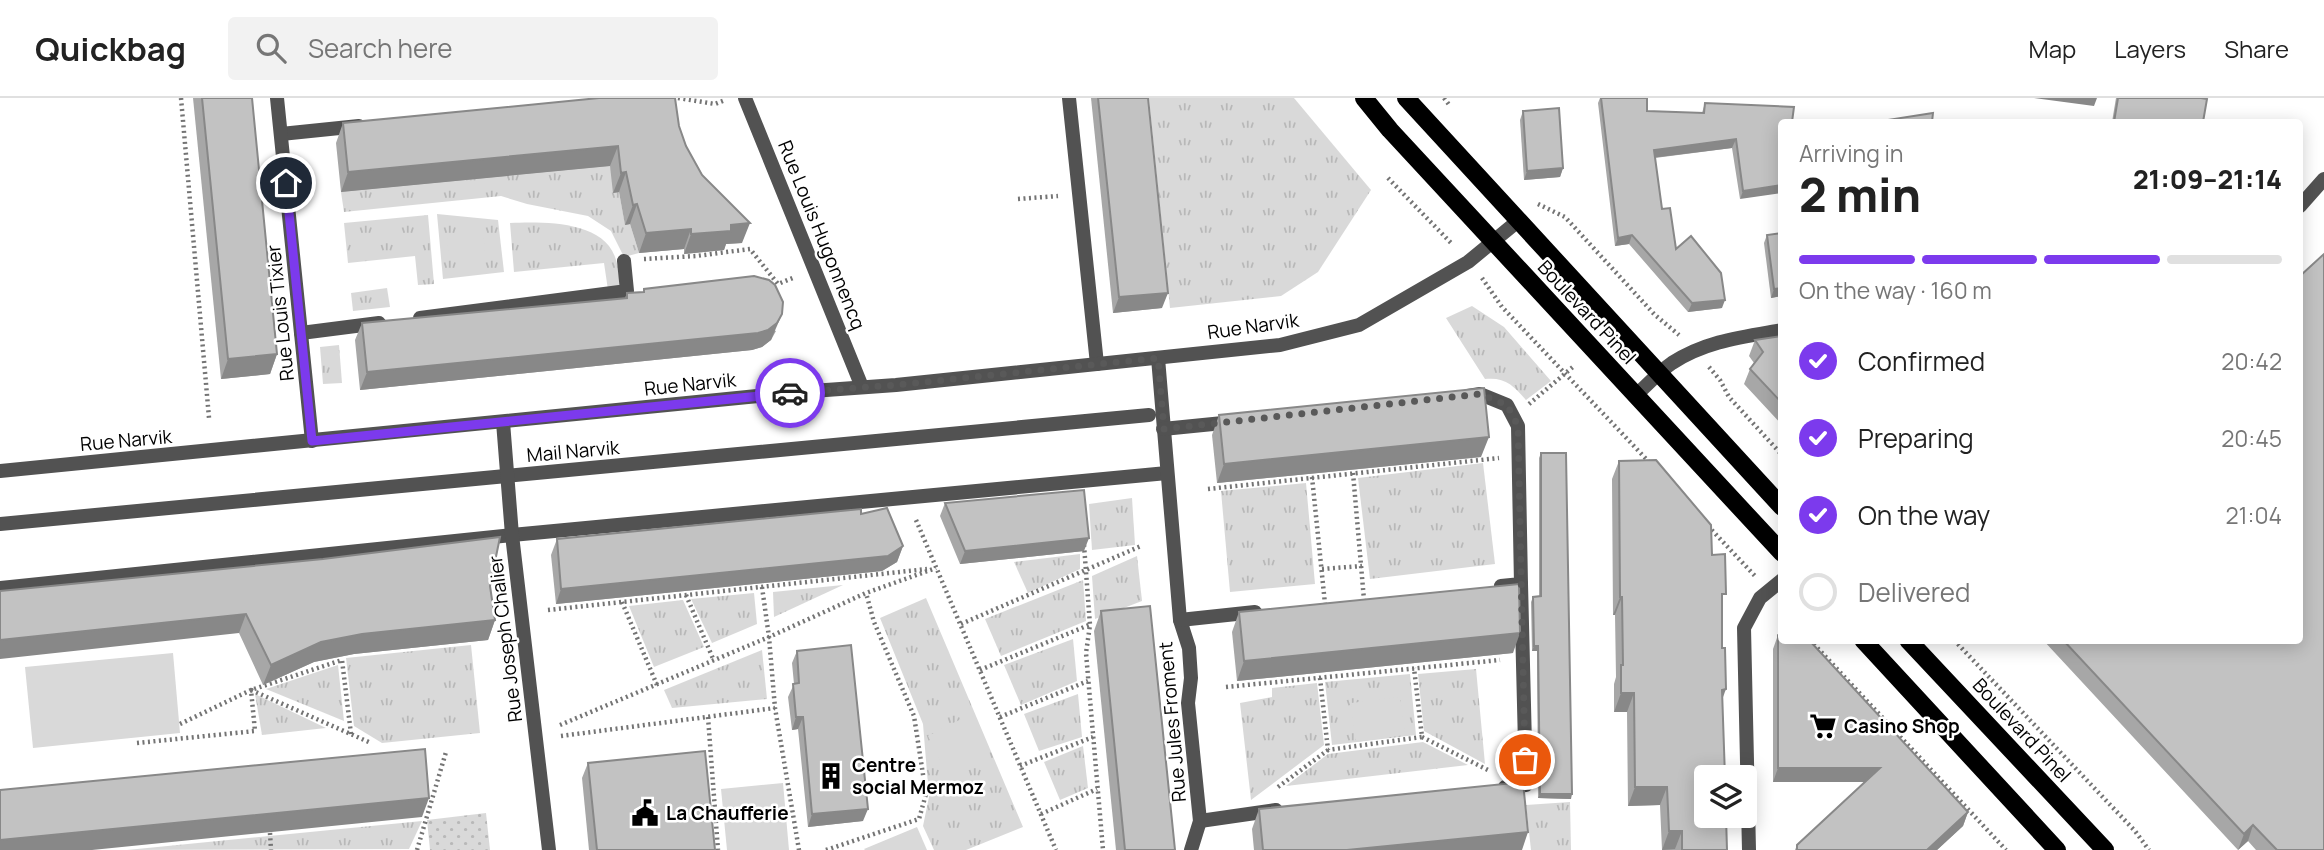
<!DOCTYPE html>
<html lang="en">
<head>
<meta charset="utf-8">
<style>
	:root { --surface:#fff; --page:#f2f2f2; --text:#222; --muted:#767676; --line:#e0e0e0; --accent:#7c3aed }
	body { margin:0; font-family:Manrope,sans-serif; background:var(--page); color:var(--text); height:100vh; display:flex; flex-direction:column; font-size:26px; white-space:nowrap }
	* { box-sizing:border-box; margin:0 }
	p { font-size:23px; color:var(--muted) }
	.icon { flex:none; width:38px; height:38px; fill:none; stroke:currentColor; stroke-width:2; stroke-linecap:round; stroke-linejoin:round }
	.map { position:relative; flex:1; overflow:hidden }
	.drawer { position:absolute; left:1778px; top:21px; width:525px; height:525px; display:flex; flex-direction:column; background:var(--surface); border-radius:7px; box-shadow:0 4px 18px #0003 }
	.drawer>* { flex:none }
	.tools { position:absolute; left:1694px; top:667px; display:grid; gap:14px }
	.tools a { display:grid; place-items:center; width:63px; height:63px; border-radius:7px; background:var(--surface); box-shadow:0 4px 18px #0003; font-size:35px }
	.pin { position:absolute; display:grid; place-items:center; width:60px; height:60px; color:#fff; margin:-30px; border:4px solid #fff; border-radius:50%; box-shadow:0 2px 7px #0007 }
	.courier { position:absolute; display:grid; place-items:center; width:70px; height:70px; margin:-35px; border:5px solid #7c3aed; border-radius:50%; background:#fff; color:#222; box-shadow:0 2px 9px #0007 }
	.head em { font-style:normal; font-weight:800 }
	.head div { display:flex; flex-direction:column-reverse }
	.head { display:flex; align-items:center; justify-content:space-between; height:119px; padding:0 21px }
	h1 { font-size:46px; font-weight:800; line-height:52px }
	.bar { display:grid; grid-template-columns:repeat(4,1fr); gap:10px 7px; align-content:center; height:84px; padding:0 21px }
	.bar i { height:9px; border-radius:5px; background:var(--line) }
	.bar .active { background:var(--accent) }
	.bar p { grid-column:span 4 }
	ol { padding:0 21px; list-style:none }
	li { display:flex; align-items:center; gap:21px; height:77px }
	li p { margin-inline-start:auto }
	li .icon { padding:7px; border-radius:50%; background:var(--accent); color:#fff; stroke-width:4 }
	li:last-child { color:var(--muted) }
	li i { width:38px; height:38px; border:4px solid var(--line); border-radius:50% }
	header { display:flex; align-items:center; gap:42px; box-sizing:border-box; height:98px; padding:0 35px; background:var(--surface); border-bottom:2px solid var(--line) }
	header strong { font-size:33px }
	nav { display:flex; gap:38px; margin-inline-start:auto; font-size:24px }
	.search { width:490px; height:63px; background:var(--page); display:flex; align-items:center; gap:18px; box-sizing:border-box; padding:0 24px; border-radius:7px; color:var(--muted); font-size:26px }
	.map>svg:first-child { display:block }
</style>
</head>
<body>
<header>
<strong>Quickbag</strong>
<div class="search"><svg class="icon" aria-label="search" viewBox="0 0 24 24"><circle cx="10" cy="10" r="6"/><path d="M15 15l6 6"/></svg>Search here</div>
<nav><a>Map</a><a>Layers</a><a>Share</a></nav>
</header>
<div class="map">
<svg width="2324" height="752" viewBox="0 0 2324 752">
	<defs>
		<pattern id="grass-tufts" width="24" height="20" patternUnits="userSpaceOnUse" patternTransform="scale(1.75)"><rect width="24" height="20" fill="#d9d9d9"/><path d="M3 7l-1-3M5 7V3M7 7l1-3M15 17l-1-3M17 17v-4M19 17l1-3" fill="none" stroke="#b8b8b8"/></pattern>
		<pattern id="garden-dots" width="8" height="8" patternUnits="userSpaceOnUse" patternTransform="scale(1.75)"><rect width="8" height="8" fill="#d9d9d9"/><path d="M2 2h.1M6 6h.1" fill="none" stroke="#b8b8b8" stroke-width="1.8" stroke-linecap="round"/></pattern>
	</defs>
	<rect width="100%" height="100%" fill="#fff"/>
	<!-- grass -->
	<g fill="url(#grass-tufts)">
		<path d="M1149,0H1294L1371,92L1318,174L1281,198L1170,210Z"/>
		<path d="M610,68L619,94L625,126H630L639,155L624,159L611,133L588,118L527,106L501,98L344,114L341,94Z"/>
		<path d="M437,116L498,122L504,174L443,181Z"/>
		<path d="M428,117L434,186L418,187L415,158L348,165L344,125Z"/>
		<path d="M510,125C543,124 605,122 616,162C619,171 619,181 620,190L608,192L604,165L514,174Z"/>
		<path d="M387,190L390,209L353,213L351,195Z"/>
		<path d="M1472,208L1504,229L1551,283L1526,302C1513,287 1505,279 1485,281L1446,220Z"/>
		<path d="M339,247L342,285L323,286L320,249Z"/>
		<path d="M1483,365L1495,466L1370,481L1358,380Z"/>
		<path d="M1306,385L1315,486L1230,494L1221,393Z"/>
		<path d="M1132,400L1135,447L1092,452L1089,406Z"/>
		<path d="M1080,456V471L1028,495L1014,464Z"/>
		<path d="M1137,458L1142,503L1095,521L1092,478Z"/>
		<path d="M1083,482L1086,523L1001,558L985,521Z"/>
		<path d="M843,487L774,519L773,494Z"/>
		<path d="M754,495L757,526L712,545L691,501Z"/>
		<path d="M926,500L1023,729L966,752H934L923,728L929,699L923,626L880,520Z"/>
		<path d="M683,502L704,549L654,569L629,508Z"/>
		<path d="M1073,541L1077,583L1021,607L1004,567Z"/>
		<path d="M471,547L480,635L382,645L354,628L346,560Z"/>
		<path d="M762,552L767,601L672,610L664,592Z"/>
		<path d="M338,567L344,623L266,591Z"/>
		<path d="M1476,571L1485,666L1424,633L1418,576Z"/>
		<path d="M1410,576L1416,637L1332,647L1325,584Z"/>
		<path d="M1317,585L1324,647L1251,702L1240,605L1272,599V590Z"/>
		<path d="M255,596L326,630L262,637Z"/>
		<path d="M1078,596L1082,639L1039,653L1024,616Z"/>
		<path d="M1423,644L1468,667L1286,688L1328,656Z"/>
		<path d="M1083,648L1088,690L1060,702L1044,664Z"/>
		<path d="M1570,704L1571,752H1531L1526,707Z"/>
		<path d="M422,723L409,751L127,752Z"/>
	</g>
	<!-- park -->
	<g fill="#d9d9d9">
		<path d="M483,135L485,154L449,158L447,139Z"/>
		<path d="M173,555L180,635L33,650L25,569Z"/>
		<path d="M1400,599L1405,637L1356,644L1351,605Z"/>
		<path d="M971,616L990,653L946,675L928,638Z"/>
		<path d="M783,685L789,752H727L721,691Z"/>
		<path d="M917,729L927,752H865L864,751Z"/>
	</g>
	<!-- garden -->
	<path fill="url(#garden-dots)" d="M486,715L490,752H430L427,722Z"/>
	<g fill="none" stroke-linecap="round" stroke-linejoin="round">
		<!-- path -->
		<g stroke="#747474" stroke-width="4.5" stroke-dasharray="2 3.5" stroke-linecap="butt">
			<path d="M181,0L209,320"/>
			<path d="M678,0L715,6L725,2"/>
			<path d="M1444,0L1450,8"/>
			<path d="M1388,80L1453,147"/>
			<path d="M1018,101L1058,98"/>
			<path d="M1538,106L1565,119L1655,217L1679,237"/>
			<path d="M644,161L696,158L750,151L778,186L795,179"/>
			<path d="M1482,180L1502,209L1650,365"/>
			<path d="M1709,269L1720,282L1729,299L1782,357"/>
			<path d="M1529,306L1574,268"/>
			<path d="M1353,375L1364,502"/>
			<path d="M1312,379L1325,506"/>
			<path d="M1208,391L1499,360"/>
			<path d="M916,422L1056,752"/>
			<path d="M1708,428L1755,478"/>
			<path d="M1084,447L1090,527L1086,555L1103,752"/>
			<path d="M1322,471L1362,468"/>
			<path d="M762,489L769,539L775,610L799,752"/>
			<path d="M686,497L714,563"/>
			<path d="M622,504L657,587"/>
			<path d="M548,512L927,471"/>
			<path d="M961,526L1141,448"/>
			<path d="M1810,542L2006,752"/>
			<path d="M1954,542L2135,733L2149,752"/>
			<path d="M980,572L1089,527"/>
			<path d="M1320,580L1328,652L1422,639L1414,570"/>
			<path d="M1226,589L1500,562"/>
			<path d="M708,619L718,752"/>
			<path d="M1000,619L1088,583"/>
			<path d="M560,627L769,539L866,495L936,470"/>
			<path d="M351,636L342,562L251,592L371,645"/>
			<path d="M561,638L775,610"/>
			<path d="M1422,639L1490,673"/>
			<path d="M137,645L255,633L251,592L180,626"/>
			<path d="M1020,668L1093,639"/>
			<path d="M1278,689L1328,652"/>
			<path d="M1041,716L1097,691"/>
			<path d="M270,735L271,752"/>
			<path d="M417,752L446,654"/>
			<path d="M826,752L919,721L926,696L914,618L874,524L866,495"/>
		</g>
		<!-- service -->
		<g stroke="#525252" stroke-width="14">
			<path d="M1069,0L1097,266"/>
			<path d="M281,36L359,28"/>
			<path d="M420,220L627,193L624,163"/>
			<path d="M301,235L379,225"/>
			<path d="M0,490L512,437L1167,375"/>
		</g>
		<!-- pedestrian -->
		<path stroke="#525252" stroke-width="14" d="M0,426L1149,317"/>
		<!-- minor -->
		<g stroke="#525252" stroke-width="14">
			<path d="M277,0L312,343"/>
			<path d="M745,0L862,289"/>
			<path d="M2300,108L2324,81"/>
			<path d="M1158,260L1180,522L1189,550L1191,580L1188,605L1200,723L1191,752"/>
			<path d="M1468,298L1480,296L1507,307L1518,328L1521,486L1501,488"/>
			<path d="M1635,298C1647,287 1659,274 1672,265C1706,243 1742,239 1782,232"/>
			<path d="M503,324L512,437L549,752"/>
			<path d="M1163,331L1233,324"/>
			<path d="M0,373L798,294L896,287L1280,247L1359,227L1468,164L1518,123"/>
			<path d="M1180,522L1255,514"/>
			<path d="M1505,689L1526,687L1521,486"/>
			<path d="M1200,723L1276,712"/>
			<path d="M1749,752L1744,530L1760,500L1782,482"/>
		</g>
		<!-- primary -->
		<g stroke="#000" stroke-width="18">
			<path d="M1364,0L1390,32L1782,455"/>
			<path d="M1406,0L1782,409"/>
			<path d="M1863,542L2057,752"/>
			<path d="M1908,542L2105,752"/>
		</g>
	</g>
	<!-- wall -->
	<g fill="#a7a7a7">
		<path d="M193,0H252L277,256L270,276L221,281Z"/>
		<path d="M1091,0H1148L1162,210L1113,215Z"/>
		<path d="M1600,0H1647V13L1702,15L1705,5L1794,9L1740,101L1732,50L1655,60L1662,111L1676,151L1722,210L1688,214L1629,146L1615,148L1598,5Z"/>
		<path d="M2116,0H2201L2203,24H2112Z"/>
		<path d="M1523,13L1563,70L1560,79L1524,82L1520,22Z"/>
		<path d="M343,25L679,28L686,48L742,145L726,146L724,152L684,156V151L639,155L630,126L625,127L619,94L613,95L610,68L341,94L336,45Z"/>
		<path d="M1767,137L1782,198L1771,200L1764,145Z"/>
		<path d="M644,191L776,233L771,242L762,249L752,252L360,292L355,242L362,225L625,200L627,195L643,194Z"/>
		<path d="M1782,238V327L1744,286L1750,271L1754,265L1749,258L1755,242Z"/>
		<path d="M1219,317L1481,359L1217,385L1212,337Z"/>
		<path d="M1541,355L1571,701L1538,700L1537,553H1532L1531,504L1533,499L1539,498V360Z"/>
		<path d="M1619,363L1712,457L1722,506V602L1727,752H1662L1660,707L1628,708L1627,614H1614V586L1616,579L1615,517H1613L1612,381Z"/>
		<path d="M945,405L1084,453L960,466L940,418Z"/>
		<path d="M861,416L903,448L897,464L882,473L556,506L551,457L557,441Z"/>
		<path d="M490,488L495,522L488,542L354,556L314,564L263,587L239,535L0,493Z"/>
		<path d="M1101,513L1175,752H1116L1094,533Z"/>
		<path d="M1239,514L1513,555L1237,583L1232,534Z"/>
		<path d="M1778,537L1968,714L1963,728L1937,752H1795L1797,747L1865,684H1773V551Z"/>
		<path d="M2043,542H2300L2324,752H2256L2248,743L2238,752Z"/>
		<path d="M797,553L863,723L808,729L798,631L792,632L788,599L794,586L792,565Z"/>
		<path d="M588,665L715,752H589L582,680Z"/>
		<path d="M1259,711L1522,752H1254L1252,731Z"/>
	</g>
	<!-- shaded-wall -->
	<g fill="#888">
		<path d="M2034,0H2097L2094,8Z"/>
		<path d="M1736,41L1732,50L1651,60L1654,52Z"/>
		<path d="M618,48L610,68L341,94L348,74Z"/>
		<path d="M1563,70L1560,79L1524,82L1527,73Z"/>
		<path d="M626,74L619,94L613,95L621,75Z"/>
		<path d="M1782,87V95L1740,101L1743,93Z"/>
		<path d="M637,106L630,126L625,127L633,107Z"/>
		<path d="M750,125L742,145L726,146L724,152L684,156L691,136L731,127Z"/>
		<path d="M691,131L684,151L639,155L646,135Z"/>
		<path d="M1632,137L1629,146L1615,148L1618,140Z"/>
		<path d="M1782,190V198L1771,200L1774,191Z"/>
		<path d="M1168,195L1162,210L1113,215L1119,199Z"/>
		<path d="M1725,202L1722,210L1688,214L1692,205Z"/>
		<path d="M782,216L771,242L762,249L752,252L360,292L367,274Z"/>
		<path d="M277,256L270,276L221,281L228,261Z"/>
		<path d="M1489,339L1481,359L1217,385L1224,366Z"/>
		<path d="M1089,440L1084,453L960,466L965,453Z"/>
		<path d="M903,448L897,464L882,473L556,506L561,491Z"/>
		<path d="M1620,499H1622L1615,517H1613Z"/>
		<path d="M246,516L239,535L0,561V542Z"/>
		<path d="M495,522L488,542L354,556L314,564L263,587L271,567L321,544L362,536Z"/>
		<path d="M1520,535L1513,555L1237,583L1244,563Z"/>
		<path d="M1534,548H1538L1537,553H1532Z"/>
		<path d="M1726,591L1719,610L1722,592Z"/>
		<path d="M1621,595H1634L1627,614H1614Z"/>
		<path d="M796,619H803L798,631L792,632Z"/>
		<path d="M1778,670H1880L1875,684H1773Z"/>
		<path d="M1635,689H1667L1660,707L1628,708Z"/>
		<path d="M1540,696H1572L1571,701L1538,700Z"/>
		<path d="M429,700L422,719L92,752H0V742Z"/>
		<path d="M868,711L863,723L808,729L812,716Z"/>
		<path d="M1968,714L1963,728L1937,752H1927Z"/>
		<path d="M2253,727L2248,743L2238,752L2244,736Z"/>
		<path d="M1669,733H1682L1675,751L1662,752Z"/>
		<path d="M1528,734L1522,752H1347Z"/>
	</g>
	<!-- building -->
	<g fill="#c2c2c2" stroke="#888" stroke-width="2">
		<path d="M202,0H252L277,256L228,261Z"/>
		<path d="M599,0H675L679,28L686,48L702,77L750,125L731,127V133L691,136V131L646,135L637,106L633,107L626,74L621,75L618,48L348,74L343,25Z"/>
		<path d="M1098,0H1148L1168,195L1119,199Z"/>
		<path d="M1601,0H1647V13L1704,15L1705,5L1794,9L1792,24H1782V87L1743,93L1736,41L1654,52L1662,111L1670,110L1676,151L1691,138L1721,175L1725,202L1692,205L1632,137L1618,140Z"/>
		<path d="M2118,0H2201L2207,1L2203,24H2114Z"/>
		<path d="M1559,10L1563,70L1527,73L1523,13Z"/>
		<path d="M1933,15L1932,24H1881V23Z"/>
		<path d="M1782,135V190L1774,191L1767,137Z"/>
		<path d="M2324,156V752H2277L2253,727L2244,736L2063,542H2300V178Z"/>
		<path d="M754,178L769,182L775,187L783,204L782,216L777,225L768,232L758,235L367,274L362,225L627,200V195L644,194V191Z"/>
		<path d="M1782,238V305L1750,271L1763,254L1755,242Z"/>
		<path d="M1484,290L1489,339L1224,366L1219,317Z"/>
		<path d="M1541,355H1566L1572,696H1540L1538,548H1534L1533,499L1541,498Z"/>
		<path d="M1656,362L1711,427L1712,457L1725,456L1726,496H1722V550H1725L1726,591L1722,592L1725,679H1706V718H1726L1727,752H1682V733H1669L1667,689H1635L1634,595H1621V567H1623L1622,499H1620L1619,363Z"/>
		<path d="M1084,392L1089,440L965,453L945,405Z"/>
		<path d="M887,410L903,448L888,458L561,491L557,441L861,411V416Z"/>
		<path d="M500,439L490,488L495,522L362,536L321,544L271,567L246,516L0,542V493L323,461Z"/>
		<path d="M1519,486L1520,535L1244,563L1239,514Z"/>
		<path d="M1150,508L1175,752H1125L1101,513Z"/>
		<path d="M1782,535V542H1809L1968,714L1927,752H1797V747L1880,670H1778V537Z"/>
		<path d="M851,547L868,711L812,716L803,619H796L793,586L799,585L797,553Z"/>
		<path d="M425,651L429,700L0,742V692Z"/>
		<path d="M705,653L715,752H597L588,665Z"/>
		<path d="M1523,684L1528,734L1347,752H1263L1259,711Z"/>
	</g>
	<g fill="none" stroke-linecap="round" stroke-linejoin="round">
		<!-- done -->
		<path stroke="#595959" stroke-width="7" stroke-dasharray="0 12.6" d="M790,295L896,287L1158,260L1164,331L1480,296L1507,307L1518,328L1525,662"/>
		<!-- route -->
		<path stroke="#7c3aed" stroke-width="9" d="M286,85L312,343L790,295"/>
	</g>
	<!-- icons -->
	<defs>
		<symbol id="supermarket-bare" viewBox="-9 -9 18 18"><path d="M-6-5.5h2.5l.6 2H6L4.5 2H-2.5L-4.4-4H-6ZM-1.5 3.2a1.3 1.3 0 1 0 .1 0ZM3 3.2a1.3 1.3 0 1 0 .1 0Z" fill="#000" stroke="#fff" stroke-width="2.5" paint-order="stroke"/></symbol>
		<symbol id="building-bare" viewBox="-9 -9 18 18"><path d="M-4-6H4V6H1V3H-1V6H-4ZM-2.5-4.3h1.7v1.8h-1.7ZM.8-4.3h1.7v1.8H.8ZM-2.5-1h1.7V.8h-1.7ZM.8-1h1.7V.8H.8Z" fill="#000" stroke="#fff" stroke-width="2.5" paint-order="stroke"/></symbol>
		<symbol id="civic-bare" viewBox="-9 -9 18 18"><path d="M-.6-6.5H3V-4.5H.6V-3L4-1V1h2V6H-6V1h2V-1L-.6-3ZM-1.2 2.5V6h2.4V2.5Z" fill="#000" stroke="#fff" stroke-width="2.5" paint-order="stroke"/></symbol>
	</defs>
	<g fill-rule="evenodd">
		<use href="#supermarket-bare" x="1804" y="609" width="38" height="38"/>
		<use href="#building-bare" x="812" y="659" width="38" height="38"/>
		<use href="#civic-bare" x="626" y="696" width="38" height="38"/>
	</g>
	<g text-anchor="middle" stroke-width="5" stroke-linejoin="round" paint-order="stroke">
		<!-- street labels -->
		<g font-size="19" fill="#000" stroke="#fff">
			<text transform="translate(822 137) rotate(68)" y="7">Rue Louis Hugonnencq</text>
			<text transform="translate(1587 214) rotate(47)" y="7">Boulevard Pinel</text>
			<text transform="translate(280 215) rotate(-96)" y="7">Rue Louis Tixier</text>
			<text transform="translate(1253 228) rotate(-8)" y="7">Rue Narvik</text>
			<text transform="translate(690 286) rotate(-6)" y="7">Rue Narvik</text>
			<text transform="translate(126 342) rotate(-5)" y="7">Rue Narvik</text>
			<text transform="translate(573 353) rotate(-5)" y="7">Mail Narvik</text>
			<text transform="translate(505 541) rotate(-97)" y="7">Rue Joseph Chalier</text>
			<text transform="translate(1172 624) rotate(-95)" y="7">Rue Jules Froment</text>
			<text transform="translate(2022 632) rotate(47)" y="7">Boulevard Pinel</text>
		</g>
		<!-- poi labels -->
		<g font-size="19" font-weight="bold" fill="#000" stroke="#fff" text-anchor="start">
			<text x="1844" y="635">Casino Shop</text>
			<text x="852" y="674">Centre<tspan x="852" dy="22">social Mermoz</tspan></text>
			<text x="666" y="722">La Chaufferie</text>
		</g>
	</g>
</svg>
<div class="tools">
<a><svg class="icon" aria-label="layers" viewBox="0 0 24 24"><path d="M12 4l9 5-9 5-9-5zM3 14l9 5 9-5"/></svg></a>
</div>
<div class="pin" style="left:1525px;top:662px;background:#ea580c"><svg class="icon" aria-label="bag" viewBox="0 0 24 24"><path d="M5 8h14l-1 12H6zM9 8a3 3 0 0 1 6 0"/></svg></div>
<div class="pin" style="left:286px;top:85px;background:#1f2937"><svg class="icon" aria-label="home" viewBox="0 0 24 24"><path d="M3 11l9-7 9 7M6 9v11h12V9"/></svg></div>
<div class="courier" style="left:790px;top:295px"><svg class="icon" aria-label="car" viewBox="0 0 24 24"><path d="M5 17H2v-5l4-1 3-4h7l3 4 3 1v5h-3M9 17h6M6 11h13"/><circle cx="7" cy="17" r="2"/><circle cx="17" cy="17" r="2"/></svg></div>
<section class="drawer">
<div class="head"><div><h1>2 min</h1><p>Arriving in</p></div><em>21:09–21:14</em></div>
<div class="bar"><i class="active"></i><i class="active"></i><i class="active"></i><i></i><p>On the way · 160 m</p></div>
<ol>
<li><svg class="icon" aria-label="check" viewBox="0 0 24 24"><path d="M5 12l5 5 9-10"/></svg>Confirmed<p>20:42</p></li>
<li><svg class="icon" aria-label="check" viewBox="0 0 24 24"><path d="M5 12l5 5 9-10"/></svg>Preparing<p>20:45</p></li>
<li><svg class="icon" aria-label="check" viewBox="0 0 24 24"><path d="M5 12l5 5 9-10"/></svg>On the way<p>21:04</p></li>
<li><i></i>Delivered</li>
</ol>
</section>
</div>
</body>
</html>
